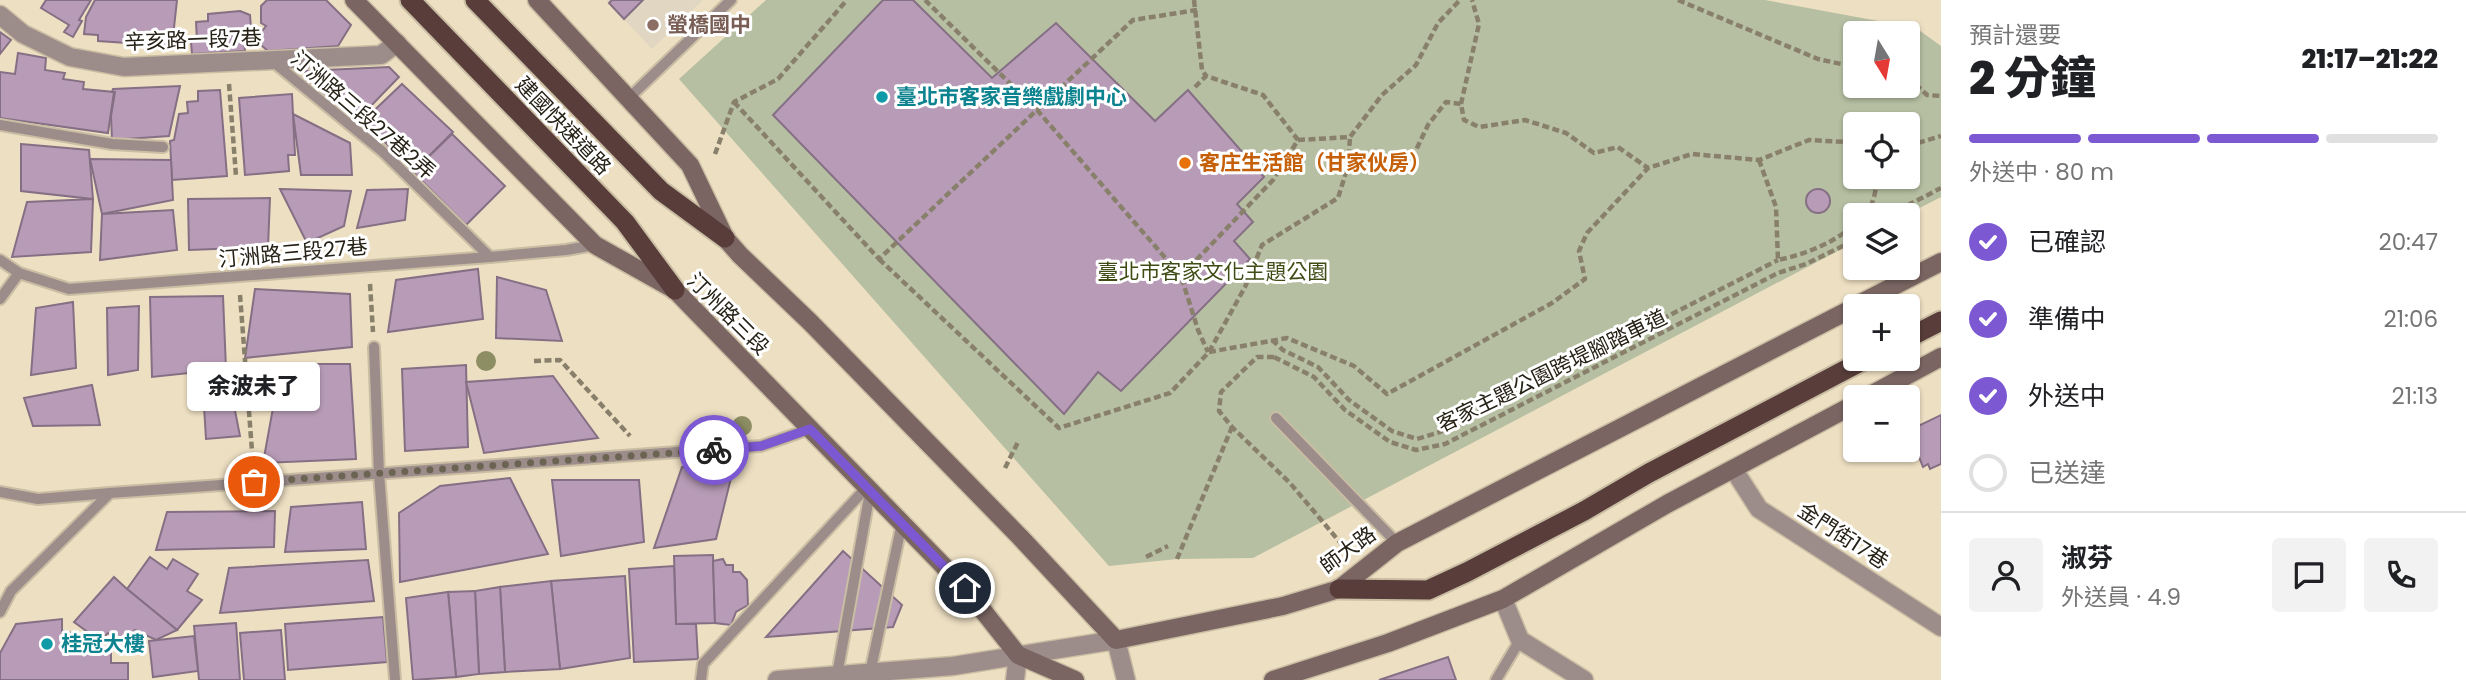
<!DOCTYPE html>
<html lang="zh-TW">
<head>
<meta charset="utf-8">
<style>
	:root { --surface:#fff; --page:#f2f2f2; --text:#202124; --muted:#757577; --line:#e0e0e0; --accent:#7c58d2 }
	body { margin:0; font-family:Poppins,"Noto Sans TC",sans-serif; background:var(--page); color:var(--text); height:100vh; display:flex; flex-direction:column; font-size:26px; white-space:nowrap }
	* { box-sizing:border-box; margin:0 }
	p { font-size:23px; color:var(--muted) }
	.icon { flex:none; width:38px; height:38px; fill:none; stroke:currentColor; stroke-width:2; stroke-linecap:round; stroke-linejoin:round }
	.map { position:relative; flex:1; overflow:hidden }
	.side { display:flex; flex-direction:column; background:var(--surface); width:525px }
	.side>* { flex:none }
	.needle { width:46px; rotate:169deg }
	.tools { position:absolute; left:1843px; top:21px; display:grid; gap:14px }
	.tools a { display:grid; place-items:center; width:77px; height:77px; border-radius:7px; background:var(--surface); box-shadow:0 2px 5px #0004; font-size:35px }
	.pin { position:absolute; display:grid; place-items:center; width:60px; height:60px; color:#fff; margin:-30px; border:4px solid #fff; border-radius:50%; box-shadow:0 2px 7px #0007 }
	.courier { position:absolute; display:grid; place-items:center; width:70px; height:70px; margin:-35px; border:5px solid #7c58d2; border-radius:50%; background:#fff; color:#222; box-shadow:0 2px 9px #0007 }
	.bubble { position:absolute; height:49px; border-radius:7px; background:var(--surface); box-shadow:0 2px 5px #0004; font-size:23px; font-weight:800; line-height:49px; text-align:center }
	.headline em { font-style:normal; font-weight:800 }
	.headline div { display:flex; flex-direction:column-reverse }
	.headline { display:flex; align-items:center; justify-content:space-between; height:119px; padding:0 28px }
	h1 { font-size:46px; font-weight:800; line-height:52px }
	.bar { display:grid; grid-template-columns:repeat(4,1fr); gap:10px 7px; align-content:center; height:84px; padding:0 28px }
	.bar i { height:9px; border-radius:5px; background:var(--line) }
	.bar .selected { background:var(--accent) }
	.bar p { grid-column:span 4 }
	.line { display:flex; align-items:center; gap:18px; padding:0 28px; border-top:2px solid var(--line) }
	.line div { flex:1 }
	.round { display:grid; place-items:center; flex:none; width:74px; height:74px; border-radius:7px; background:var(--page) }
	ol { padding:0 28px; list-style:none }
	li { display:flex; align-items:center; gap:21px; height:77px }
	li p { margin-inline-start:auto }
	li .icon { padding:7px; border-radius:50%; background:var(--accent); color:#fff; stroke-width:4 }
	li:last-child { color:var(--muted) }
	li i { width:38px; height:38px; border:4px solid var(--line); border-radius:50% }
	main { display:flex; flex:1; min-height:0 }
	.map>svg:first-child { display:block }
</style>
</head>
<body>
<main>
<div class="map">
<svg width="1941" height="680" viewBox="0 0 1941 680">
	<rect width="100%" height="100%" fill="#eddfc2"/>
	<!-- education -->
	<path fill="#e0d6c1" d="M606,0H703L652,49Z"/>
	<!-- green -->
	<path fill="#b6bfa2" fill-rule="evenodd" d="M766,0H1765L1916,28L1941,46V197L1906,215H1855V242L1253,558L1177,559L1109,566L679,79ZM1855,33H1908V86H1855ZM1855,124H1908V177H1855Z"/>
	<!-- building -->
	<g fill="#b89cb7" stroke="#856f84" stroke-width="2">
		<path d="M46,0H91L79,20L82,21L73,37L64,32L69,25L41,8Z"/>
		<path d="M95,0H177L172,46L98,41V35L84,34L86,17Z"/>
		<path d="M267,0H326L351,25L338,46L268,51L255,40L266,26L261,23V6Z"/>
		<path d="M612,0H643L624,19L609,3Z"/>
		<path d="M883,0H913L992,78L1056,23L1155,121L1188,90L1264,177L1237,204L1253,222L1234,241L1250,259L1121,391L1098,372L1064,414L773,115Z"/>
		<path d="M240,11L250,15L252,41L244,42L245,51L192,54L191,42L197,41L196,22L208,21V14Z"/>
		<path d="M0,32L11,40L0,54Z"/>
		<path d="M18,53L46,58L45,70L65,73L63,79L84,82L83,89L114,92L108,133L0,118V72L15,74Z"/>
		<path d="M389,67L399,77L362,115L346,101L330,102L305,82V71Z"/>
		<path d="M402,84L453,132L413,172L364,120Z"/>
		<path d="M180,86L169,136L112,140L111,116L115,92H112L113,89Z"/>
		<path d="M220,90L227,176L172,180L170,141L174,140L179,114L188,113L187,102L198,101V91Z"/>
		<path d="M292,94L295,155H288L289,171L245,175L239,98Z"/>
		<path d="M293,114L350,143L352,175H301Z"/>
		<path d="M452,134L505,186L466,225L413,172Z"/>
		<path d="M21,144L89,150L93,199L21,191Z"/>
		<path d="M90,159L171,160L173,200L102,214Z"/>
		<circle cx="1818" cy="201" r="12"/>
		<path d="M280,189L351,191L344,226L307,243Z"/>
		<path d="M408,189L405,220L357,228L367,190Z"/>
		<path d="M270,198L268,247L189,250L188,199Z"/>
		<path d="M93,199L91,252L12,257L27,202Z"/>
		<path d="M173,210L177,250L100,260L102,214Z"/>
		<path d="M478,269L483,319L388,332L396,280Z"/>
		<path d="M497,277L546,290L562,341L496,338Z"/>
		<path d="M255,289L350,294L352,347L245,358Z"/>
		<path d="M223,296L226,369L152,377L150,297Z"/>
		<path d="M73,302L76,368L31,375L36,308Z"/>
		<path d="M139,306L138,370L108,375L107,308Z"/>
		<path d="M281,364H350L356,459L263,463Z"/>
		<path d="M466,365L468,447L405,451L402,369Z"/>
		<path d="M553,376L598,438L484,453L466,382Z"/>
		<path d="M92,385L100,425L33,426L24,398Z"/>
		<path d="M203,390H231L240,436L206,439Z"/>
		<path d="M1941,415V464L1930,469L1928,464L1923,467L1919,457L1914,459L1908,446V431Z"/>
		<path d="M682,467L731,478L716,539L654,548Z"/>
		<path d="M510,478L548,554L400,582L399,513L440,486Z"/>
		<path d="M552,480H639L644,542L561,556Z"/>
		<path d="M362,502L366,549L285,552L291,507Z"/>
		<path d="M275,511L274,547L156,550L167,512Z"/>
		<path d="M843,551L902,605L893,627L766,637Z"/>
		<path d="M713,555L715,623L676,624L674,556Z"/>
		<path d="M150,557L167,569L173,559L198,574L187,591L202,600L177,630L127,589Z"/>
		<path d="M723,559L726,565H733V572H740L747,580L748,605L736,612L731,625L715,623L713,561Z"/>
		<path d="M368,560L374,601L220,613L229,568Z"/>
		<path d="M674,566L676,624H696L698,659L634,662L629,569Z"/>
		<path d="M625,576L630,658L560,669L551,581Z"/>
		<path d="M114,577L127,589L177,630L156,640L135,630L124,645L108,633L100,641L74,622Z"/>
		<path d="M551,581L560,669L505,672L500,587Z"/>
		<path d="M500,587L505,672L479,674L475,591Z"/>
		<path d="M475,591L479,674L456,677L448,592Z"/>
		<path d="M448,592L456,677L413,680L406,598Z"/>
		<path d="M383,617L387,662L288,670L285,624Z"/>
		<path d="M62,619V631L88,636L90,653H111V663H128V680H0V653L16,624Z"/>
		<path d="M236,623L240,680H199L194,626Z"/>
		<path d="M281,630L285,680H244L240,633Z"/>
		<path d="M194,636L198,671L153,677L149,641Z"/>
		<path d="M1448,657L1456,680H1379Z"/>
	</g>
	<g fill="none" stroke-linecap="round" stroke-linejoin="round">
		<defs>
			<g id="service">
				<path d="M271,60L383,152L490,257"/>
				<path d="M629,98L731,0"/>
				<path d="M0,125L112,144L163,147"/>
				<path d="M0,260L19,273L69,289L490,257L566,250L595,245"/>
				<path d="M0,299L19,273"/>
				<path d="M374,347L379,474L395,680"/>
				<path d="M1276,418L1397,543"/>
				<path d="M0,492L38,499L110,493"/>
				<path d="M0,612L11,591L110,493L761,446L810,429"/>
				<path d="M870,673L902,523"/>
				<path d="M837,675L870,492"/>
				<path d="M701,680L703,664L867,487"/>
				<path d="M1496,680L1520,640"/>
			</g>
			<g id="minor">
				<path d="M0,15L23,34L70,57L124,67L381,55L397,43"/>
				<path d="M1734,470L1759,509L1941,627"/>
				<path d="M1503,599L1520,640L1584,680"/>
				<path d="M1015,680L1018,655"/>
			</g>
			<path id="tertiary" d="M777,680L953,666L1116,640L1126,680"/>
			<g id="secondary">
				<path d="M354,0L595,245L675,290L965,588L1018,655L1075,680"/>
				<path d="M537,0L690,165L725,238L740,255L810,322L1020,537L1116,640L1283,606L1339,589L1397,543L1855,307"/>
				<path d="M1855,306L1941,262"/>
				<path d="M1867,397L1941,357"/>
				<path d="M1273,680L1388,643L1503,599L1667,504L1855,404"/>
			</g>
			<g id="trunk">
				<path d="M410,0L625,222L675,290"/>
				<path d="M475,0L661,191L725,238"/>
				<path d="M1908,338L1941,321"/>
				<path d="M1339,589L1428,590L1467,572L1584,511L1649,473L1866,359"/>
			</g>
		</defs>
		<!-- service casing -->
		<use href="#service" stroke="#c9bda3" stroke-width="14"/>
		<!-- minor casing -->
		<use href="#minor" stroke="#c9bda3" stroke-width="21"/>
		<!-- tertiary casing -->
		<use href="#tertiary" stroke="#c9bda3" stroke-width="21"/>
		<!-- secondary casing -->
		<use href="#secondary" stroke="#c9bda3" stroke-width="21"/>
		<!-- trunk casing -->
		<use href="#trunk" stroke="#c9bda3" stroke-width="23"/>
		<!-- path -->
		<g stroke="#89806c" stroke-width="4.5" stroke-dasharray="7 3.5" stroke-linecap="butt">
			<path d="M925,0L1037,110L1133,20L1197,10"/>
			<path d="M1194,0L1202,70L1206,76"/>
			<path d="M1678,0L1818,59L1855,67"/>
			<path d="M1908,77L1927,95L1941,96"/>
			<path d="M229,84L236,176"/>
			<path d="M1195,87L1206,76L1263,95L1298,140L1273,180L1181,276L1198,330L1208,352"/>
			<path d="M734,102L879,259L1037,110L1181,276"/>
			<path d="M1461,104L1479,24L1472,0"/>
			<path d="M1298,140L1350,137L1382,95L1416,65L1438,23L1460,0"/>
			<path d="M1908,146L1941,136"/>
			<path d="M715,154L734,102L778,79L847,0"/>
			<path d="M1759,160L1776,207L1778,260C1806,254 1834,243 1855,224"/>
			<path d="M1348,166L1401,161L1416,150L1428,125L1446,102L1461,104L1464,120L1479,127L1525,120L1566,133L1594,153L1618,147L1648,168"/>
			<path d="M1864,215C1874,206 1876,190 1877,177"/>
			<path d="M1889,215L1941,188"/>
			<path d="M879,259L1059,428L1170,393L1209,352L1245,287L1262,245L1338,198L1348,166L1350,137"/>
			<path d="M370,284L373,332"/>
			<path d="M240,295L253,464"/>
			<path d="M1209,352L1287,338L1354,366L1387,394L1552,303L1585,279L1579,251L1587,233L1648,168L1692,154L1759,160L1809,140L1846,142L1855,146"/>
			<path d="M1274,357H1257L1221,392L1219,411L1232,427L1290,483L1349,553"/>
			<path d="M534,361L560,360L630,436"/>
			<path d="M1005,468L1019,440"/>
			<path d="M1146,557L1168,546"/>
			<path d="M1177,559L1232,427"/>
		</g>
		<!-- service -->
		<use href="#service" stroke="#9c8d8b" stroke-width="10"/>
		<!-- minor -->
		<use href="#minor" stroke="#9c8d8b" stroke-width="18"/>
		<!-- tertiary -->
		<use href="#tertiary" stroke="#9c8d8b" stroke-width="18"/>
		<!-- secondary -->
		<use href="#secondary" stroke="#7a6562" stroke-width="18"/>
		<!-- trunk -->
		<use href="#trunk" stroke="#583d3a" stroke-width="19"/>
		<!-- path-bridge -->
		<g stroke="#89806c" stroke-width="4.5" stroke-dasharray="7 3.5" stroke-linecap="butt">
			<path d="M1272,340L1283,350L1318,367L1349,400L1392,431L1417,439L1440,432L1778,260"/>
			<path d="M1274,357L1314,377L1345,410L1390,442L1416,450L1445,444L1778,273L1806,264L1855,240"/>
		</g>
	</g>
	<!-- trees -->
	<g fill="#8d8e63">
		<circle cx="486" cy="361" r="10"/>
		<circle cx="742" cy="426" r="10"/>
		<circle cx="712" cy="435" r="10"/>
	</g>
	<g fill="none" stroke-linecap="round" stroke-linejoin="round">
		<!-- done -->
		<path stroke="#6c6452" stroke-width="7" stroke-dasharray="0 12.6" d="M254,482L714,450"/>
		<!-- route -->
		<path stroke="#7c58d2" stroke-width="9" d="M714,450L761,446L810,429L965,588"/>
	</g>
	<!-- markers -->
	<circle fill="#8d6e63" stroke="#fff" stroke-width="2.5" cx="653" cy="25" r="7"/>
	<g fill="#0f9aa8" stroke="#fff" stroke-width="2.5">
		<circle cx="882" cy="97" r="7"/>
		<circle cx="47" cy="644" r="7"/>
	</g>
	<circle fill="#e8710a" stroke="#fff" stroke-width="2.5" cx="1185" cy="163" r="7"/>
	<g text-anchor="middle" stroke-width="6" stroke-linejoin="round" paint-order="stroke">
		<!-- education labels -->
		<g font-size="21" font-weight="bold" fill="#785e54" stroke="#fff" text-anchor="start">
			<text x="667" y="32">螢橋國中</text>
		</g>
		<!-- street labels -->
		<g font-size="21" fill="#262116" stroke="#fff">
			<text transform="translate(193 40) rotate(-2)" y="7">辛亥路一段7巷</text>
			<text transform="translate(363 115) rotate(41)" y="7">汀洲路三段27巷2弄</text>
			<text transform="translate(563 126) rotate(46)" y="7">建國快速道路</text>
			<text transform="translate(293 253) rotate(-5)" y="7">汀洲路三段27巷</text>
			<text transform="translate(728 314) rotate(45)" y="7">汀州路三段</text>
			<text transform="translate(1552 371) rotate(-26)" y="7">客家主題公園跨堤腳踏車道</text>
			<text transform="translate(1843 536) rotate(33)" y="7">金門街17巷</text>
			<text transform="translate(1348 550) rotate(-36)" y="7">師大路</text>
		</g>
		<!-- culture labels -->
		<g font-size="21" font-weight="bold" fill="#0d838f" stroke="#fff" text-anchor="start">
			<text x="896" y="104">臺北市客家音樂戲劇中心</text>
			<text x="61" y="651">桂冠大樓</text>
		</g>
		<!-- food labels -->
		<g font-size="21" font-weight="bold" fill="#c56008" stroke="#fff" text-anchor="start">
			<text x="1199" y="170">客庄生活館（甘家伙房）</text>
		</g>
		<!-- park labels -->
		<g font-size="21" fill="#3f4c15" stroke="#fff">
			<text x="1213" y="279">臺北市客家文化主題公園</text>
		</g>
	</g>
</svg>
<div class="tools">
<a><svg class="needle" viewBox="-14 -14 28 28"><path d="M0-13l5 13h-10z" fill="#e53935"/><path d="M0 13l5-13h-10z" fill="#757577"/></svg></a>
<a><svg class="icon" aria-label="locate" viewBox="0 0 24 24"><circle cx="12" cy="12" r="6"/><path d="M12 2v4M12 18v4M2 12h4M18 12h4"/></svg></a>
<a><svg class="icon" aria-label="layers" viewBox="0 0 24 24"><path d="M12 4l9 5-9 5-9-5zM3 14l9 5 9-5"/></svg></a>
<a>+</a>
<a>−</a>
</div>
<div class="pin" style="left:254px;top:482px;background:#ea580c"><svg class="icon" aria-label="bag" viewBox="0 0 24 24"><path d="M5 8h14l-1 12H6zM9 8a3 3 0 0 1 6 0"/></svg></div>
<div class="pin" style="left:965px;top:588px;background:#1f2937"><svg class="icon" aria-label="home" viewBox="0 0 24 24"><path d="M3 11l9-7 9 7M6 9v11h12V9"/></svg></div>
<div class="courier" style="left:714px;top:450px"><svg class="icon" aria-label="bike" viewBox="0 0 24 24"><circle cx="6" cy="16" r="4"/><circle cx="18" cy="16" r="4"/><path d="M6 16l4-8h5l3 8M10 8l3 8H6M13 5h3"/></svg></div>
<div class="bubble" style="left:187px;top:362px;width:133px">余波未了</div>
</div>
<section class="side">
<div class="headline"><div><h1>2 分鐘</h1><p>預計還要</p></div><em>21:17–21:22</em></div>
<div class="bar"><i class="selected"></i><i class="selected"></i><i class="selected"></i><i></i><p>外送中 · 80 m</p></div>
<ol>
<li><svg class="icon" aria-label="check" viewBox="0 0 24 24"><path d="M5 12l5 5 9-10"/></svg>已確認<p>20:47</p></li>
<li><svg class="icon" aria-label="check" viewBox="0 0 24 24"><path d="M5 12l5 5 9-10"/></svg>準備中<p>21:06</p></li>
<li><svg class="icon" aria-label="check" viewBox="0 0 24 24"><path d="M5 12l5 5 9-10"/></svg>外送中<p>21:13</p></li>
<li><i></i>已送達</li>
</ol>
<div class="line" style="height:126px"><a class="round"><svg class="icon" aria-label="person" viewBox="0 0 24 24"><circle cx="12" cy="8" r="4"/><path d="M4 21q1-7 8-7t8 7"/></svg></a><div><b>淑芬</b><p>外送員 · 4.9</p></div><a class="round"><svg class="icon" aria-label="chat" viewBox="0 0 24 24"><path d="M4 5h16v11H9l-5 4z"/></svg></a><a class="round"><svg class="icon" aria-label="phone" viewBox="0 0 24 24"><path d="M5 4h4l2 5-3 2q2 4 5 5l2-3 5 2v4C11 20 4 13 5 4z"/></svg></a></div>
</section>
</main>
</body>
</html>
